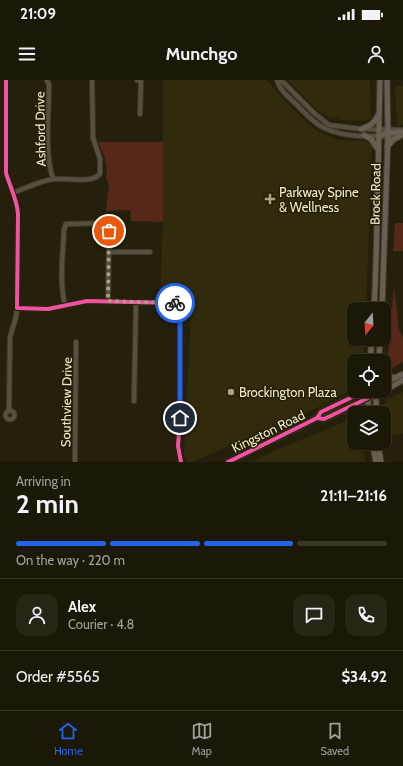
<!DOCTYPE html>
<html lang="en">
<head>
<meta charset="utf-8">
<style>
	:root { --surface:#1c1808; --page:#292516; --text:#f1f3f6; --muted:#a0a09c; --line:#3a3729; --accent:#2563eb }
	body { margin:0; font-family:Cabin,sans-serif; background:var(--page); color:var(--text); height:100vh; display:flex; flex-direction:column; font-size:15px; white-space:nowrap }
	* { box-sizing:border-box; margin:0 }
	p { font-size:13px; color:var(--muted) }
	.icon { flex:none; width:22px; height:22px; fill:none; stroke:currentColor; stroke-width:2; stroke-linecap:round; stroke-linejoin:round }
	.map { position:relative; height:382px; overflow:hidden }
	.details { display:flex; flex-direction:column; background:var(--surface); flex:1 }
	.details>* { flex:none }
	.needle { width:26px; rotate:198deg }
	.controls { position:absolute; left:347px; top:222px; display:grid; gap:8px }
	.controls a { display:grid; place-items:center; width:44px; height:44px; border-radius:8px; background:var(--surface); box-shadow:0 1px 3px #0004,0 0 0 1px var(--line); font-size:20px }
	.pin { position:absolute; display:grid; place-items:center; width:34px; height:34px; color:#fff; margin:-17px; border:2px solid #fff; border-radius:50%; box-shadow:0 1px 4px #0007 }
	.courier { position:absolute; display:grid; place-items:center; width:40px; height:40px; margin:-20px; border:3px solid #2563eb; border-radius:50%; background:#fff; color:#222; box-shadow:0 1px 5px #0007 }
	.headline em { font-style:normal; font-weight:800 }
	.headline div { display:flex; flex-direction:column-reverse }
	.headline { display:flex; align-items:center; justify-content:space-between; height:68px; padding:0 16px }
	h1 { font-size:26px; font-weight:800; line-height:30px }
	.bar { display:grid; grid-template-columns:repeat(4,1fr); gap:6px 4px; align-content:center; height:48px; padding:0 16px }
	.bar i { height:5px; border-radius:3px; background:var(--line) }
	.bar .on { background:var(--accent) }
	.bar p { grid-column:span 4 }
	.line { display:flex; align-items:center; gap:10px; padding:0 16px; border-top:1px solid var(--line) }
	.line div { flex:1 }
	.round { display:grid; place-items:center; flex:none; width:42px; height:42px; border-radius:12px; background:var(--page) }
	.status { display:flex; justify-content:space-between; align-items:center; height:28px; padding:0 20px; background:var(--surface); direction:ltr }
	.status svg { height:11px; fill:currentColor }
	header { display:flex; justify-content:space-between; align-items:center; height:52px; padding:0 16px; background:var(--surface); font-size:18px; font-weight:800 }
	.tab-bar { display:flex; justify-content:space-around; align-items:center; height:56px; border-top:1px solid var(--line); background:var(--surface); font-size:11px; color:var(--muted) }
	.tab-bar a { display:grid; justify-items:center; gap:2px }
	.tab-bar .on { color:var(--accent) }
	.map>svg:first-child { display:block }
</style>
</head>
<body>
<div class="status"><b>21:09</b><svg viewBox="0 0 49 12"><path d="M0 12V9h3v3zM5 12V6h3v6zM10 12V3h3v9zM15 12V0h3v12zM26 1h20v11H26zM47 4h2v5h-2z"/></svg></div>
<header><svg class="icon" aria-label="menu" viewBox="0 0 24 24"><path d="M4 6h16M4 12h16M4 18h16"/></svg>Munchgo<svg class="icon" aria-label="person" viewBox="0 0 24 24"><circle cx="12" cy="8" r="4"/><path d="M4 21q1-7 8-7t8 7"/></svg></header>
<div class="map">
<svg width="403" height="382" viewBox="0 0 403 382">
	<rect width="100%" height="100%" fill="#25200b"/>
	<!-- built -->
	<g fill="#322a0c">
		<path d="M163,0H266L283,19L314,49L338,60L365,61L372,65L366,229H354V259H365L364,271L363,281H354V308L323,325L192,382H187L184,373L191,234L188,223L181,218L160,215L163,142Z"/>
		<path d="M288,0H370L371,37L366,41L340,40L338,36L337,39L328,37L318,31Z"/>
		<path d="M395,6H403V45H397Z"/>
		<path d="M403,312V354L384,355L385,325L387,319Z"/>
		<path d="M354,338V363H363L365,382H252L281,368Z"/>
	</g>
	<!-- green -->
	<g fill="#552819">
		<path d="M98,62H163V142L131,141L130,130L106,131L109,104L106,98L107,91L105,78Z"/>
		<path d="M395,143H403V171H393Z"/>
		<path d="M394,206L399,250L403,257V282L390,289L387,288Z"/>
	</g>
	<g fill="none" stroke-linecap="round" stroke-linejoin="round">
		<defs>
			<g id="minor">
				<path d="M6,0V93C10,107 17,119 18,134L17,228L48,229L87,221L174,223L180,225V338L178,366L181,382"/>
				<path d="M47,0L49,5C49,34 44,71 53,99"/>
				<path d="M137,0L141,2L140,34"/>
				<path d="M277,0C280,11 288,16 296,24C303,31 310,39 319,45C340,59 375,56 400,56L403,55"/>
				<path d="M280,0L284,3L314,33L329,45L361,49L403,50"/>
				<path d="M13,113C23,109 45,99 55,99C68,98 91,104 100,94V79L93,58L92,0"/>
				<path d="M109,172H150"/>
				<path d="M65,225C59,201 63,174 64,150L66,144L106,143L109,151L108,221"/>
				<path d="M134,321L136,222"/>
				<circle cx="10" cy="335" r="4.5"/>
				<path d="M9,331L10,257L16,237L17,228"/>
				<path d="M75,382L76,262"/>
			</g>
			<g id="major">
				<path d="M361,49C370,46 374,44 378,35"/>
				<path d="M364,55L371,59L377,68"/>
				<path d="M379,56L388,53L403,52"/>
				<path d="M387,67L393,60L400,56"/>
				<path d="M374,229C378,153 378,76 380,0"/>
				<path d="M382,229L388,56L387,0"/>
				<path d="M370,281L372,259"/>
				<path d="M379,281L380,259"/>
				<path d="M384,294L395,298"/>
				<path d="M384,303L403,294"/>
				<path d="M384,311L403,300"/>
				<path d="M352,326L366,333"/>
				<path d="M368,333V316"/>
				<path d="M376,333V312"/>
				<path d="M317,338L324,339L384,311"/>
				<path d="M372,363L376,382"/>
				<path d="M378,363L381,382"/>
				<path d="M228,382L317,338L321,332L365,311"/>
			</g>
		</defs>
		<!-- minor casing -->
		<use href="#minor" stroke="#403c2c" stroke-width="6"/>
		<!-- major casing -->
		<use href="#major" stroke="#403c2c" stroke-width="7"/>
		<!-- minor -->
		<use href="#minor" stroke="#55513e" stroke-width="4"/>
		<!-- major -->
		<use href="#major" stroke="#675f53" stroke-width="5"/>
		<defs>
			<g id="cycleway">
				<path d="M6,0V93C10,107 17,119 18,134L17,228L48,229L87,221L174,223L180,225V338L178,366L181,382"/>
				<path d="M317,338L324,339L368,318"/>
				<path d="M228,382L317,338L321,332L365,311"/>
			</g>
		</defs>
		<!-- cycleway casing -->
		<use href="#cycleway" stroke="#241e03" stroke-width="6"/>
		<!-- cycleway -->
		<use href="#cycleway" stroke="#f153a3" stroke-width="4"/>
	</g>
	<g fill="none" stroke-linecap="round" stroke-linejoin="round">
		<!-- done -->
		<path stroke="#a9a38a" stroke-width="4" stroke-dasharray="0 7.2" d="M109,151L108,221L175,223"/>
		<!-- route -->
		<path stroke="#2563eb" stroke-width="5" d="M175,223L180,225V338"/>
	</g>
	<!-- markers -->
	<g fill="#a9a38a" stroke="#241e03" stroke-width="1.5">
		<path d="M268 113h4v4h4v4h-4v4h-4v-4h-4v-4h4z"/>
		<circle cx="231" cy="312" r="4"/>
	</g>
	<g text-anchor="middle" stroke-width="3" stroke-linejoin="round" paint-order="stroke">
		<!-- street labels -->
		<g font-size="13" fill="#f0e9ce" stroke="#241e03">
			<text transform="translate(40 49) rotate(-91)" y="5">Ashford Drive</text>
			<text transform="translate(375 114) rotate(-89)" y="5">Brock Road</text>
			<text transform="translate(66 322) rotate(-89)" y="5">Southview Drive</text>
			<text transform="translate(268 351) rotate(-26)" y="5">Kingston Road</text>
		</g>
		<!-- poi labels -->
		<g font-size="13" fill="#f0e9ce" stroke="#241e03" text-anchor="start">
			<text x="279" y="117">Parkway Spine<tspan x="279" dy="15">&amp; Wellness</tspan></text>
			<text x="239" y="317">Brockington Plaza</text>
		</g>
	</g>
</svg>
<div class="controls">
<a><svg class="needle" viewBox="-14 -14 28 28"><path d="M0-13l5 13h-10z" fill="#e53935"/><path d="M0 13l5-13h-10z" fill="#a0a09c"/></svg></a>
<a><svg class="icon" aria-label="locate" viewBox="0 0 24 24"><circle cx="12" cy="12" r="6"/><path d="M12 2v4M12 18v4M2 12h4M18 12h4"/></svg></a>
<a><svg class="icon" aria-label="layers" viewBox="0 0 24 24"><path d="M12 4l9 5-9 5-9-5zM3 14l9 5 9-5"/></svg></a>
</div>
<div class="pin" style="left:109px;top:151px;background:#ea580c"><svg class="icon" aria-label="bag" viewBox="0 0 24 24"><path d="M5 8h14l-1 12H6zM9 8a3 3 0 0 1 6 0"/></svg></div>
<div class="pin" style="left:180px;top:338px;background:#1f2937"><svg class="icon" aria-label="home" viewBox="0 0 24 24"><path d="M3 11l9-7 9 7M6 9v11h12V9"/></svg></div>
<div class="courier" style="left:175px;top:223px"><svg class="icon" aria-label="bike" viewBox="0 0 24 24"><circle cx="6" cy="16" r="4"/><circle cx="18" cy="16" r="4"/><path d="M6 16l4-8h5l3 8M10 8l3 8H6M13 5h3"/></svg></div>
</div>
<section class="details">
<div class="headline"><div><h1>2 min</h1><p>Arriving in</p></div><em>21:11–21:16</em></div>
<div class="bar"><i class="on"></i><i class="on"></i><i class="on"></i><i></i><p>On the way · 220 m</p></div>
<div class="line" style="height:72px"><a class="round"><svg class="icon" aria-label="person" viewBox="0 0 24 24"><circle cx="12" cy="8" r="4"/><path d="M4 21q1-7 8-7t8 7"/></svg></a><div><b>Alex</b><p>Courier · 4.8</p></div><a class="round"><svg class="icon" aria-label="chat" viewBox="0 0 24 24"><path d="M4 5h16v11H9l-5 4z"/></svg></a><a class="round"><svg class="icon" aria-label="phone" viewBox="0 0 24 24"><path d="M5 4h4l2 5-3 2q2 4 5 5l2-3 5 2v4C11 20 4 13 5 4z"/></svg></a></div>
<div class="line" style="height:52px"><div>Order #5565</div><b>$34.92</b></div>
</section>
<nav class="tab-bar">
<a class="on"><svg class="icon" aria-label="home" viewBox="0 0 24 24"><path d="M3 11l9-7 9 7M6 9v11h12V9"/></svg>Home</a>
<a><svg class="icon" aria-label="map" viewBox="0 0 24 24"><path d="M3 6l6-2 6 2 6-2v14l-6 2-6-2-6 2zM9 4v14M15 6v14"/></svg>Map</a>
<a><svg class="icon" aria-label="saved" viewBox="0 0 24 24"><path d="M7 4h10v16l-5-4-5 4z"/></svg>Saved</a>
</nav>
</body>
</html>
